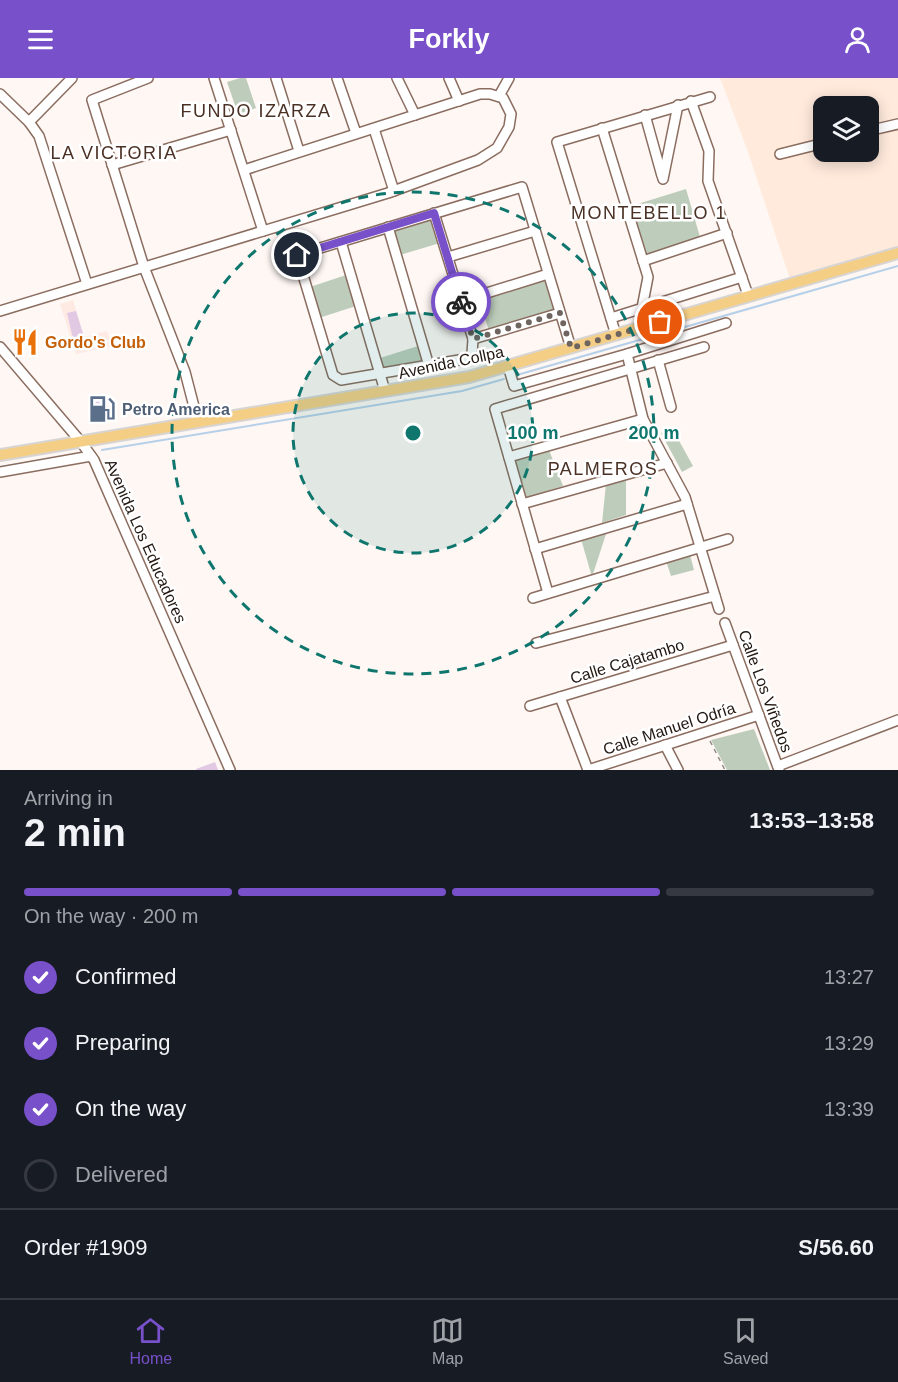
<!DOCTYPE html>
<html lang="en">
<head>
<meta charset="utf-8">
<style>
	:root { --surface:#171b24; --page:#20242c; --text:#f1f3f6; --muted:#9ea1a6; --line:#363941; --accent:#7851ca }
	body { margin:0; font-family:Arial,sans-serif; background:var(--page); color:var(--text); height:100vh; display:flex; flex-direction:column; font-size:22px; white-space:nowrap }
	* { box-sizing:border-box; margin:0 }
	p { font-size:20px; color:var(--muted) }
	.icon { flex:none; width:33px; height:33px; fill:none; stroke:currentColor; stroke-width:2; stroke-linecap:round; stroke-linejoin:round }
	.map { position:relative; height:692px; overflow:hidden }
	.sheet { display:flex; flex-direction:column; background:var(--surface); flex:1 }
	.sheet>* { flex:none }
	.controls { position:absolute; left:813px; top:18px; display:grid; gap:12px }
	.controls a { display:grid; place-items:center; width:66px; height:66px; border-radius:12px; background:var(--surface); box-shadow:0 3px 15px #0003; font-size:30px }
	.pin { position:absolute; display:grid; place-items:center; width:51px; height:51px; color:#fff; margin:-26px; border:3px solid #fff; border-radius:50%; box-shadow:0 2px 6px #0007 }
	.courier { position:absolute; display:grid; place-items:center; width:60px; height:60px; margin:-30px; border:4px solid #7851ca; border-radius:50%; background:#fff; color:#222; box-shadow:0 2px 8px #0007 }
	.head em { font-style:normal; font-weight:700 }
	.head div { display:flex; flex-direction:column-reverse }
	.head { display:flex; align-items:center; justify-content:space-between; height:102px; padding:0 24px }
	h1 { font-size:39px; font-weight:700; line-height:45px }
	.bar { display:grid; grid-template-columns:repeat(4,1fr); gap:9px 6px; align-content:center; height:72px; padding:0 24px }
	.bar i { height:8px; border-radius:4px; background:var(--line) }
	.bar .on { background:var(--accent) }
	.bar p { grid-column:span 4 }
	.line { display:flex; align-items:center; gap:15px; padding:0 24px; border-top:2px solid var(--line) }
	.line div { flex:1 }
	ol { padding:0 24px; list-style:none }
	li { display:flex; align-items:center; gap:18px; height:66px }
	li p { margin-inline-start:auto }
	li .icon { padding:6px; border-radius:50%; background:var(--accent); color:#fff; stroke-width:4 }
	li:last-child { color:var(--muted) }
	li i { width:33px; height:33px; border:3px solid var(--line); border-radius:50% }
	header { display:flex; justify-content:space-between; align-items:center; height:78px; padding:0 24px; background:var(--accent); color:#fff; font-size:27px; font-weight:700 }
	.tab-bar { display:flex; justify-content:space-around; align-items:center; height:84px; border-top:2px solid var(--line); background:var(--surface); font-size:16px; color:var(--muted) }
	.tab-bar a { display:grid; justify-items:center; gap:3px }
	.tab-bar .on { color:var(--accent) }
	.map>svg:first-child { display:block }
</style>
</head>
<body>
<header><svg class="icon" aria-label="menu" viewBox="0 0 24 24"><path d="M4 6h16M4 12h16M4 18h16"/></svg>Forkly<svg class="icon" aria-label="person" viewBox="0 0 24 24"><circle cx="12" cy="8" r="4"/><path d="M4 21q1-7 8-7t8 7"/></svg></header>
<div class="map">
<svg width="898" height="692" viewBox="0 0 898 692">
	<rect width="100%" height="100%" fill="#fef7f4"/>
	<!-- industrial -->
	<path fill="#feeae3" d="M73,222L84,259L107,253L112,268L76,276L60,226Z"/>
	<!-- education -->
	<path fill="#ffeadc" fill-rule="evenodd" d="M720,0H898V172L790,201L747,71ZM824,28H868V74H824Z"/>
	<!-- green -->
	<g fill="#becdbb">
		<path d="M240,0H246L256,30L238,36L227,4Z"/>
		<path d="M686,111L700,159L645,178L631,128Z"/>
		<path d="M433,141L440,165L400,177L392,152Z"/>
		<path d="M346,197L356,228L319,240L310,209Z"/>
		<path d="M546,201L556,232L489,253L479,221Z"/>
		<path d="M418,268L424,284L383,291L380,280Z"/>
		<path d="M672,350L693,388L682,394L661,355Z"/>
		<path d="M549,372L563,408L524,420L513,381Z"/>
		<path d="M626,400V437L602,445L606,406Z"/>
		<path d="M607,453L592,499L581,461Z"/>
		<path d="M689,473L694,492L671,498L665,480Z"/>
		<path d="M754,651L770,692H727L711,662Z"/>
	</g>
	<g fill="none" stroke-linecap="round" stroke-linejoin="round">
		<!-- stream -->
		<g stroke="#b6d0e9" stroke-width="2">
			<path d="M517,297L898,188"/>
			<path d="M102,372L462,313L504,301"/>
			<path d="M0,389L48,381"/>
		</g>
	</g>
	<!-- building -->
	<g fill="#e1c9e3">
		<path d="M76,233L85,262L74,265L67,235Z"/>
		<path d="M100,316L114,340L106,345L92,320Z"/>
		<path d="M215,684L218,692H196V691Z"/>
	</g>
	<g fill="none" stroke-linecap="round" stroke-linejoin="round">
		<defs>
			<g id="minor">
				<path d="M148,0L92,22L144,189L185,294L198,344"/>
				<path d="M214,0L263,153"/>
				<path d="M276,0L299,73"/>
				<path d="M337,0L356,55"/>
				<path d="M397,0L415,37"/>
				<path d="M449,0L459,23"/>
				<path d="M0,16L29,44L39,58L87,206"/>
				<path d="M499,18L509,0"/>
				<path d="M691,23L709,73L708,103L748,217"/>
				<path d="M645,37L662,98"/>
				<path d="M29,44L72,0"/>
				<path d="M602,50L648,199L642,230"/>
				<path d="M374,51L394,113"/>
				<path d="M868,53L898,46"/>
				<path d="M780,76L824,65"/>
				<path d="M112,87L231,52"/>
				<path d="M663,101L678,27"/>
				<path d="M434,135L473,261L472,276L465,281L341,302L333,297L297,177L522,109L571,270"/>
				<path d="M388,149L429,288"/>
				<path d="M341,164L385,313"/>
				<path d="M448,179L535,153"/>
				<path d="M643,183L727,155"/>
				<path d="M461,223L548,196"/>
				<path d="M0,233L388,115L478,82L497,70L509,49L511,36L503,20L490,16H480L244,92"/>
				<path d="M611,240L742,199"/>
				<path d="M616,257L557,64L710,19"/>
				<path d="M473,261L560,235"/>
				<path d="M0,269L81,364L94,382L230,692"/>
				<path d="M627,276L643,341L685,419L719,531"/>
				<path d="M658,282L671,329"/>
				<path d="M508,288L514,308L627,276L726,245"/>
				<path d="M509,379L643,341"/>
				<path d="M0,394L91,378"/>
				<path d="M522,426L667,385"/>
				<path d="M535,471L687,426"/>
				<path d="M548,515L495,331L704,269"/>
				<path d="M533,520L728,461"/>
				<path d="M725,545L779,692"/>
				<path d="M536,565L715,518"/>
				<path d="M560,619L588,692"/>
				<path d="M530,628L733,567"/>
				<path d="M665,667L678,692"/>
				<path d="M778,688L898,642"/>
				<path d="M588,692L759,637"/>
			</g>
			<path id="major" d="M0,377L469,299L898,175"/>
		</defs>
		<!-- minor casing -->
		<use href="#minor" stroke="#8b6d60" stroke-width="12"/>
		<!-- major casing -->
		<use href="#major" stroke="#d7d5d4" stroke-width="14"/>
		<!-- path -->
		<path stroke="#918884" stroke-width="1.5" stroke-dasharray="4.5 4.5" stroke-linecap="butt" d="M710,663L725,692"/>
		<!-- minor -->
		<use href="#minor" stroke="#fff" stroke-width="9"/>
		<!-- major -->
		<use href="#major" stroke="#f5ce86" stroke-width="10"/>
	</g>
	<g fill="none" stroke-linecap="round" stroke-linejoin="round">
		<!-- done -->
		<path stroke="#6f6560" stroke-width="6" stroke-dasharray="0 10.8" d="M461,224L473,261L560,235L571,270L660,244"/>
		<!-- route -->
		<path stroke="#7851ca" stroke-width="8" d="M297,177L434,135L461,224"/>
	</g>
	<!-- distance rings -->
	<circle cx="413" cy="355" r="120" fill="#0f766e" fill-opacity=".12"/>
	<g fill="none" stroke="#0f766e" stroke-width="3" stroke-dasharray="10 8">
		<circle cx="413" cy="355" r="120"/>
		<circle cx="413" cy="355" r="241"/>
	</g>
	<!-- icons -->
	<defs>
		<symbol id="restaurant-bare" viewBox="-9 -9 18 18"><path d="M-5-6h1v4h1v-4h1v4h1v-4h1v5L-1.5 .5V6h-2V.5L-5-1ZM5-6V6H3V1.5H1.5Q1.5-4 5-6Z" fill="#e8710a" stroke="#fff" stroke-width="2.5" paint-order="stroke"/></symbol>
		<symbol id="fuel-bare" viewBox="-9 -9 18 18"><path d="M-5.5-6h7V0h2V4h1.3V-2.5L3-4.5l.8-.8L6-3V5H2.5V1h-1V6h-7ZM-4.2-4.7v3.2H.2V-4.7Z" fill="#5c6f8a" stroke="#fff" stroke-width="2.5" paint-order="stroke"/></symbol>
	</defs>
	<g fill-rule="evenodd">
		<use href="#restaurant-bare" x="6" y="245" width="38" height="38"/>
		<use href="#fuel-bare" x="83" y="312" width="38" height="38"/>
	</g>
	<g text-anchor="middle" stroke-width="5" stroke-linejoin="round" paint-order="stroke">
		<!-- food labels -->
		<g font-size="16" font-weight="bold" fill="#c56008" stroke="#fff" text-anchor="start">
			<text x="45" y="270">Gordo's Club</text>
		</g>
		<!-- street labels -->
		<g font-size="16" fill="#221711" stroke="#fff">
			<text transform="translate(451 284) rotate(-12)" y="6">Avenida Collpa</text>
			<text transform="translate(146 463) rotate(66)" y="6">Avenida Los Educadores</text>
			<text transform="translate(627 583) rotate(-17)" y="6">Calle Cajatambo</text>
			<text transform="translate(766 613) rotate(70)" y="6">Calle Los Viñedos</text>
			<text transform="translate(669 650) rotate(-18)" y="6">Calle Manuel Odría</text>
		</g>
		<!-- service labels -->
		<g font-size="16" font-weight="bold" fill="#4e5e75" stroke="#fff" text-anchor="start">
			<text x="122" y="337">Petro America</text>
		</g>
		<!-- neighbourhood labels -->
		<g font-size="18" letter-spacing="1.5" fill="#4b3125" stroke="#fff">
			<text x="256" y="39">FUNDO IZARZA</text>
			<text x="114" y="81">LA VICTORIA</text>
			<text x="649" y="141">MONTEBELLO 1</text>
			<text x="603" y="397">PALMEROS</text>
		</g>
	</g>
	<circle cx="413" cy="355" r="9" fill="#0f766e" stroke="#fff" stroke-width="3"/>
	<g font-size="18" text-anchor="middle" font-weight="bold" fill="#0f766e" stroke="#fff" stroke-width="5" stroke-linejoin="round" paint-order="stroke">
		<text x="533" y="361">100 m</text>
		<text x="654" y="361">200 m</text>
	</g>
</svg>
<div class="controls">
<a><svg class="icon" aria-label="layers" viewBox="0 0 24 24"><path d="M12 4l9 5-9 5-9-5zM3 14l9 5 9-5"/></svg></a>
</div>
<div class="pin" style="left:660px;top:244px;background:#ea580c"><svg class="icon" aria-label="bag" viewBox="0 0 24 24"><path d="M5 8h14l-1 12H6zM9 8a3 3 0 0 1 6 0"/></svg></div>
<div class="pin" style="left:297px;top:177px;background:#1f2937"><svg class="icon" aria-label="home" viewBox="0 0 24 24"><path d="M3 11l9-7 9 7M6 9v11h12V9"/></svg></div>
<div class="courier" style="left:461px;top:224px"><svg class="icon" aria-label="bike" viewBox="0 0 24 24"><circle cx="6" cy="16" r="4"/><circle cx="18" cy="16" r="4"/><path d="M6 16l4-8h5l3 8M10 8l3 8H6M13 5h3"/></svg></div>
</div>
<section class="sheet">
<div class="head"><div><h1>2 min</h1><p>Arriving in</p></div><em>13:53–13:58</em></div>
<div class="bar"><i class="on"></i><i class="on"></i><i class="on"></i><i></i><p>On the way · 200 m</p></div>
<ol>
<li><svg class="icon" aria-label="check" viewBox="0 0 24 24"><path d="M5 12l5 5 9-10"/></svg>Confirmed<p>13:27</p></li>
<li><svg class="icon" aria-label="check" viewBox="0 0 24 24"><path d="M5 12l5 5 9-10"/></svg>Preparing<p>13:29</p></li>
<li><svg class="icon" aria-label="check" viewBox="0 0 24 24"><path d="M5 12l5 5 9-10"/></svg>On the way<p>13:39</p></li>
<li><i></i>Delivered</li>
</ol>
<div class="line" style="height:78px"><div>Order #1909</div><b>S/56.60</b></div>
</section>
<nav class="tab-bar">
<a class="on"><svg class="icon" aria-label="home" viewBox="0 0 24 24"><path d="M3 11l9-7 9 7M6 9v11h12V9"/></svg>Home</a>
<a><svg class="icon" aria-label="map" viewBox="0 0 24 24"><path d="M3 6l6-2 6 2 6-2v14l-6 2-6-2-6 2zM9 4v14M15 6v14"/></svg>Map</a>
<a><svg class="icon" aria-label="saved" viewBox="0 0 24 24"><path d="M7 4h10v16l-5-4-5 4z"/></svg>Saved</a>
</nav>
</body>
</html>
